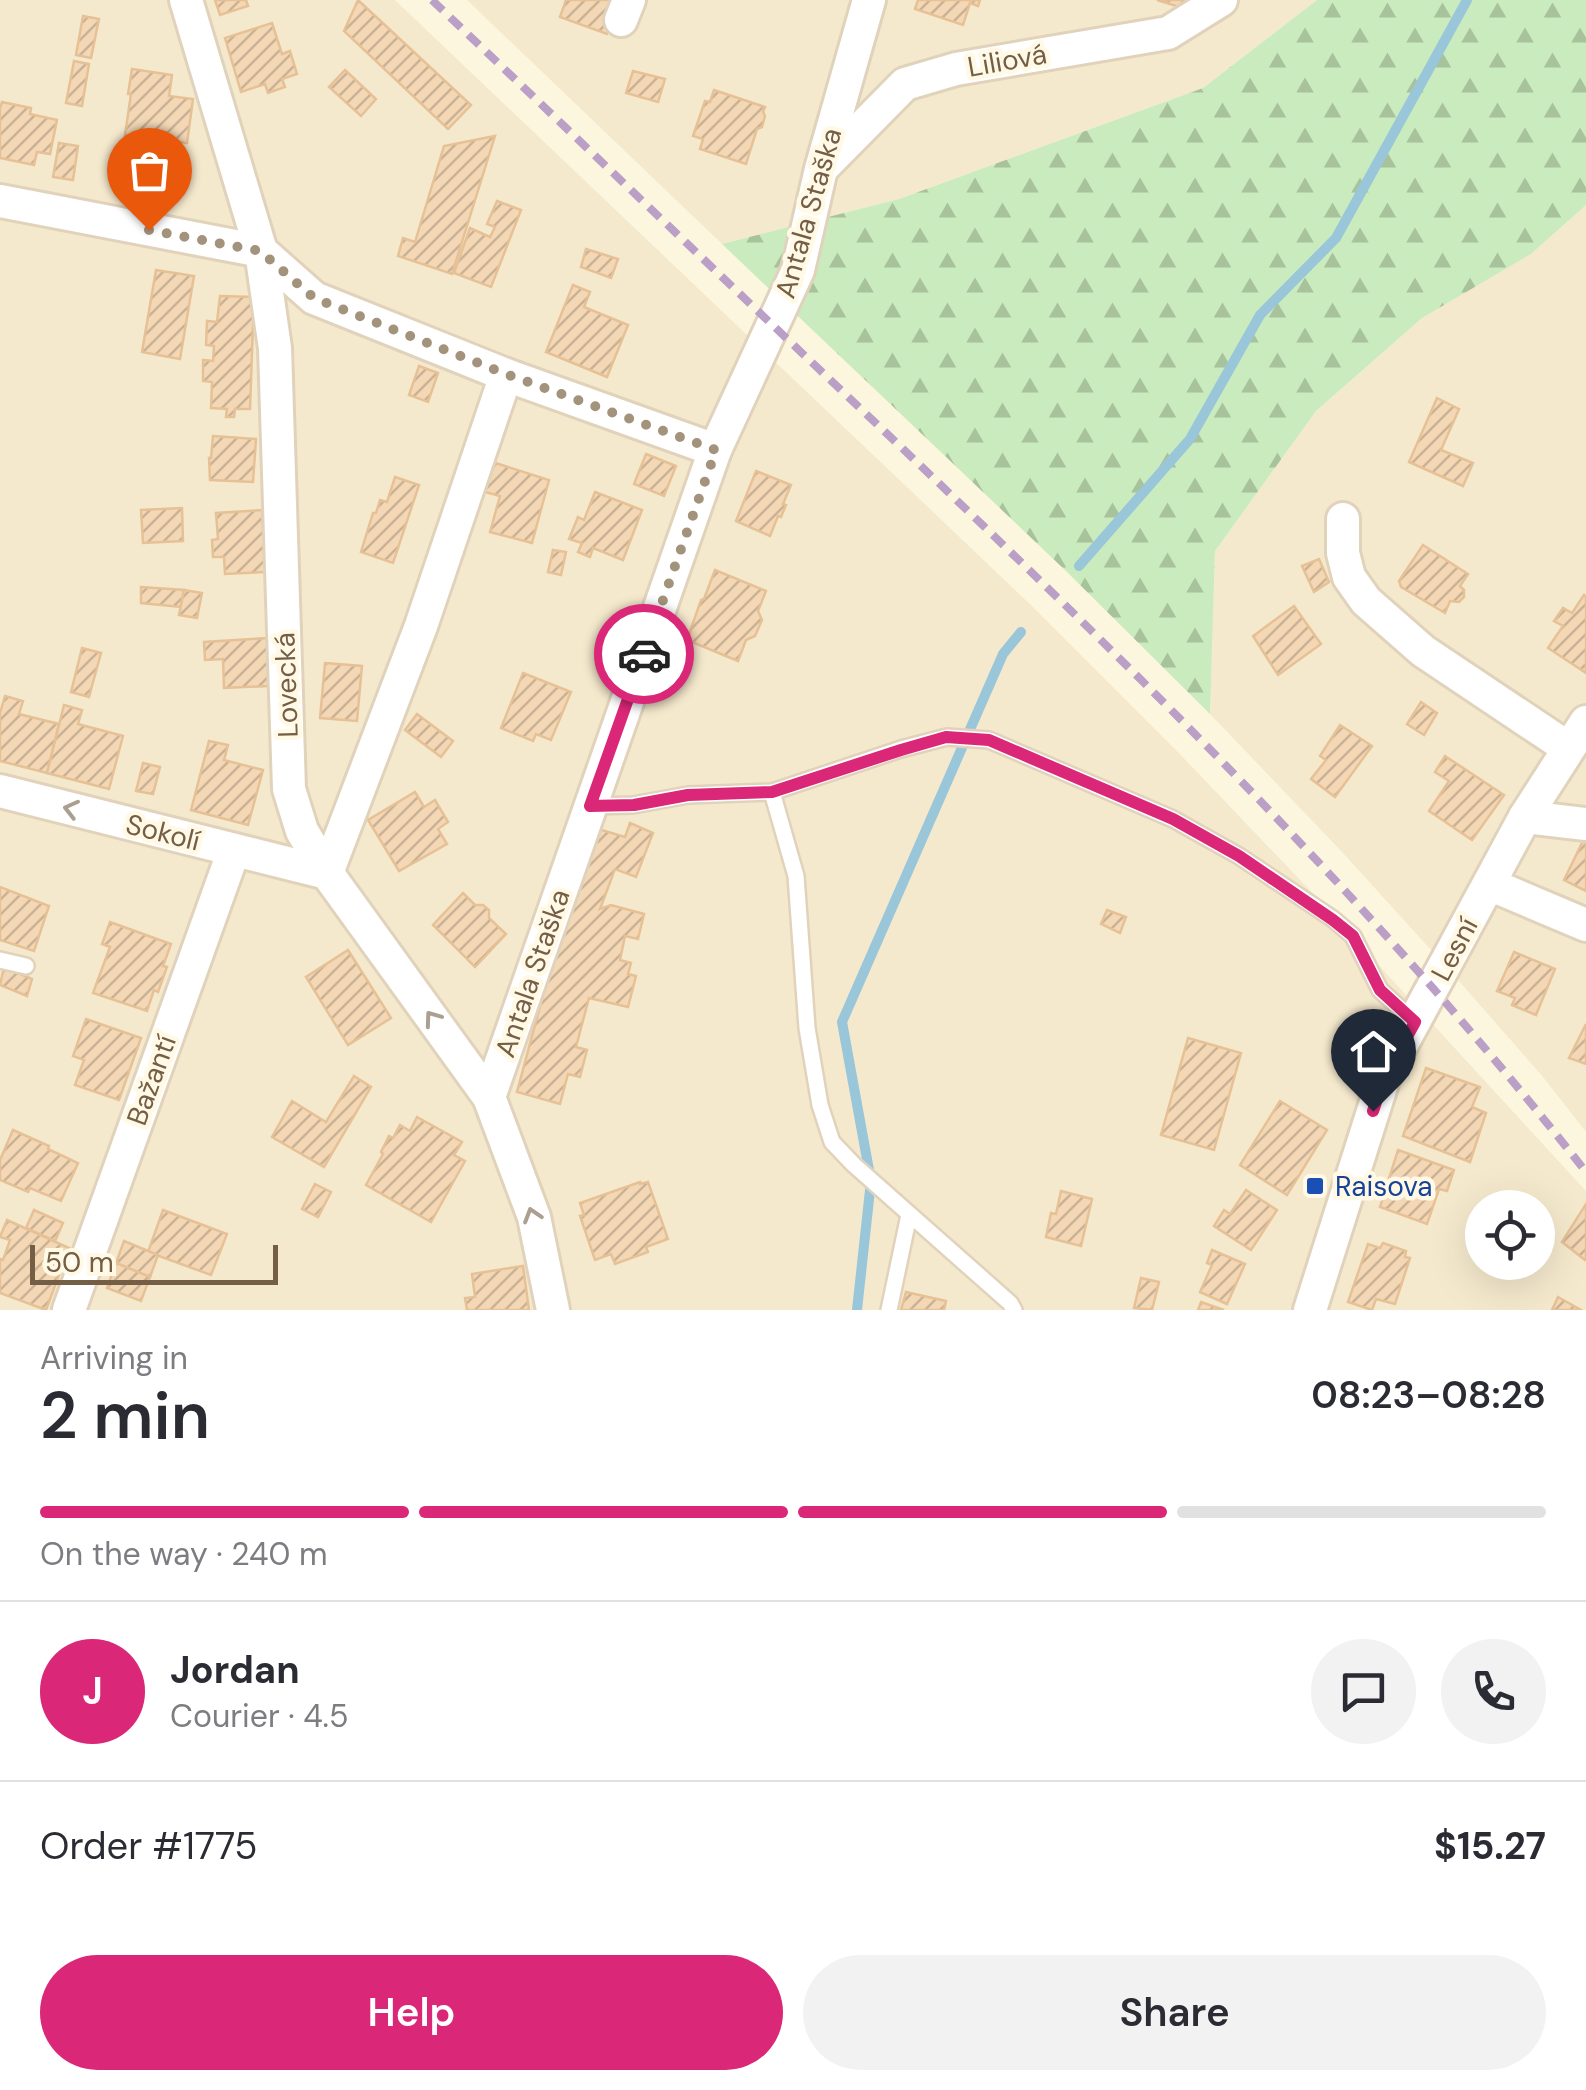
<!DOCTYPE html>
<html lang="en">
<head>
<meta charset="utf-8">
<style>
	:root { --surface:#fff; --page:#f2f2f3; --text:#2b2b33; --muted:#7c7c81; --line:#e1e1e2; --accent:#db2777 }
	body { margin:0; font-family:"DM Sans",sans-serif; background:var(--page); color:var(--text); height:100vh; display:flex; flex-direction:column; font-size:38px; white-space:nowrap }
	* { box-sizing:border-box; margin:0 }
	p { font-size:32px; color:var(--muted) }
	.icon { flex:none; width:55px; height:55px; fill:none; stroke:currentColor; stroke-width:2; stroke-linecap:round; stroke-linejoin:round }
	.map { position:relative; height:1310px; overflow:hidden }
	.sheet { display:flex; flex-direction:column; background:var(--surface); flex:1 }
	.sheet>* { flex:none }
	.buttons { position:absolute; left:1465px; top:1190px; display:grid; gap:20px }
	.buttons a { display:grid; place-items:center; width:90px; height:90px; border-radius:50%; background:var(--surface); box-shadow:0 10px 40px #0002; font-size:50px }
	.scale { position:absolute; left:30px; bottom:25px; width:248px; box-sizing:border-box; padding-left:10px; border:5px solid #745e46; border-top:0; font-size:28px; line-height:35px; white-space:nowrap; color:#745e46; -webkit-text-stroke:8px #fff9e6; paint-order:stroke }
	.pin { position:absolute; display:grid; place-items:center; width:85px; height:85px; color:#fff; margin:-102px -42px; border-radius:50% 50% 50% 0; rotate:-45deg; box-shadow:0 0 10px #0007 }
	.pin .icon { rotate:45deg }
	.courier { position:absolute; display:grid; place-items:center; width:100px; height:100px; margin:-50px; border:8px solid #db2777; border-radius:50%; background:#fff; color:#222; box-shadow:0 2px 12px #0007 }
	.head em { font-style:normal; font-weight:600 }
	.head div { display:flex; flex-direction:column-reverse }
	.head { display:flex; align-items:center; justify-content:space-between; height:170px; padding:0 40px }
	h1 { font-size:65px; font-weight:600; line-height:75px }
	.bar { display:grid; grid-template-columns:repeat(4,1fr); gap:15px 10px; align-content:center; height:120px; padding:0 40px }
	.bar i { height:12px; border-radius:8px; background:var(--line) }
	.bar .current { background:var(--accent) }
	.bar p { grid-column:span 4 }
	.line { display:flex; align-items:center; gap:25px; padding:0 40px; border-top:2px solid var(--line) }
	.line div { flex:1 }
	.round { display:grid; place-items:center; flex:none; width:105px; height:105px; border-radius:52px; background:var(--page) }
	.cta { display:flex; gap:20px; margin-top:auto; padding:20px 40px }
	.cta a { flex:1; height:115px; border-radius:60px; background:var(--accent); color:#fff; font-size:40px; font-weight:600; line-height:115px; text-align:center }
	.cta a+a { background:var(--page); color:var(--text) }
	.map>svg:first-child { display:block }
</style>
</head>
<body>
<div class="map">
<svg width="1586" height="1310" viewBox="0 0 1586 1310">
	<defs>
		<pattern id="forest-firs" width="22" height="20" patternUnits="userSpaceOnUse" patternTransform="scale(2.5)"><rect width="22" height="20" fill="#c9ebbe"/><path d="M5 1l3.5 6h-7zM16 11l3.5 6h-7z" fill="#a8c29c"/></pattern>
		<pattern id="building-hatch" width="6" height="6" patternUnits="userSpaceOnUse" patternTransform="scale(2.5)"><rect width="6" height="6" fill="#f4d8b6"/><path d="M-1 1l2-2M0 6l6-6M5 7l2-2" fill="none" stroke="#cab296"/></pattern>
	</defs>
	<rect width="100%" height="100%" fill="#fdf6df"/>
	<!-- residential -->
	<g fill="#f5e9cd" fill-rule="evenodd">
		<path d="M0,0H395L1032,606L1175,749L1306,886L1586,1191V1310H0ZM1482,1208H1538V1262H1482Z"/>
		<path d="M467,0H1317L1203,88L899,199L722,244Z"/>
		<path d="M1586,205V1132L1543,1077L1451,972L1342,852L1210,714L1215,551L1316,411L1422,318L1531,254Z"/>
	</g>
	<!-- forest -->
	<path fill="url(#forest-firs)" d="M1317,0H1586V205L1531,254L1422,318L1316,411L1215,551L1210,714L1066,571L722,244L899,199L1203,88Z"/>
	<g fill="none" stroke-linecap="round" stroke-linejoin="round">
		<!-- stream -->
		<g stroke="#99c6d9" stroke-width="10">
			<path d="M1079,566L1190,439L1260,315L1336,238L1467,0"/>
			<path d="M857,1310L871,1181L842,1022L1003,654L1021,632"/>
		</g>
	</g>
	<!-- building -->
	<g fill="url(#building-hatch)" stroke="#e7c196" stroke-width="2.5">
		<path d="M215,0H246L248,6L220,15Z"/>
		<path d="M358,0L471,105L448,129L344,31Z"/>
		<path d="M566,0H619L607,34L560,17Z"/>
		<path d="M918,0H980L978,6L970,3L963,25L915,9Z"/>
		<path d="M1157,0H1189L1186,9Z"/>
		<path d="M83,16L99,19L91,58L76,55Z"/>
		<path d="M272,23L282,54L290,51L297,74L282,79L285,87L268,93L265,84L241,92L225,38Z"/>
		<path d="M74,61L89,64L82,106L66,103Z"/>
		<path d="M132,69L172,75L169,96L193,99L187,143L157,139L156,146L124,142L131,94H128Z"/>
		<path d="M345,70L376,99L361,116L329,87Z"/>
		<path d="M633,71L665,79L658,102L626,93Z"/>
		<path d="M714,90L765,107L763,112L765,116L762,127L757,129L746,164L700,149L703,139L693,136L705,101L710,102Z"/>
		<path d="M2,102L31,108L30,114L57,120L50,154L37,152L34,165L0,158V108Z"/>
		<path d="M495,136L452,274L398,256L403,238L415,242L444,146Z"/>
		<path d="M59,143L78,146L73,180L53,177Z"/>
		<path d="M497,201L521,210L491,287L454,273L470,228L490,237L495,227L487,224Z"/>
		<path d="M586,249L618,259L611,278L581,267Z"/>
		<path d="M156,270L194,276L180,359L142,352Z"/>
		<path d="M573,285L590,292L584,307L628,325L607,377L546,352Z"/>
		<path d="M220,296L254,297L250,409H235L234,417H226L227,409L211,408L212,382L203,381V360L213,361L214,346L206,345L207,321L217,322Z"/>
		<path d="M419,366L438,373L428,402L409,395Z"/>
		<path d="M1437,398L1459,409L1441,450L1473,463L1463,486L1409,462Z"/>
		<path d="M213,436L256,439L253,482L210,480L209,458H211Z"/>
		<path d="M646,454L676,466L664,496L634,484Z"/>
		<path d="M489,461L549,480L532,543L490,532L500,496L482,491Z"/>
		<path d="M756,471L791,485L783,504L786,505L781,517L778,516L770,536L736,521Z"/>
		<path d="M395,477L419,485L393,563L361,552L373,513H376L380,500L387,502Z"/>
		<path d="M595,492L642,510L623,560L593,548L590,557L578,552L582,543L569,539L578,517L584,520Z"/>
		<path d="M182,508L183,541L143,543L141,510Z"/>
		<path d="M262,510L265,572L225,574L224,557H213L212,540L218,539L216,513Z"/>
		<path d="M1423,545L1468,574L1460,586L1464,590V597L1459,602L1450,601L1445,613L1401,587L1399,581Z"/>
		<path d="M553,550L566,552L561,575L548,572Z"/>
		<path d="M1319,559L1329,582L1314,592L1302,566Z"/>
		<path d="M715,570L766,591L758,611L762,620L755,636L746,640L738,661L687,640L701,600L704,599Z"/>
		<path d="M141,587L184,590L181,607L141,603Z"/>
		<path d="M184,590L202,593L197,618L179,615Z"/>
		<path d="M1584,595L1586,597V673L1548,648L1563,626L1554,621L1563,608L1572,613Z"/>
		<path d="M1294,606L1321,644L1278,675L1253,636Z"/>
		<path d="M268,638V686L224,688L223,659L205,660L204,642Z"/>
		<path d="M82,648L101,653L89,697L71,692Z"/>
		<path d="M325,663L362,666L357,721L320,718Z"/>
		<path d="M523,673L571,692L551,740L536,734L533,741L501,728Z"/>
		<path d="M5,696L23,701L19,714L59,724L47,773L0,761V713Z"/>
		<path d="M1421,702L1437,713L1424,735L1407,724Z"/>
		<path d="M64,705L82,710L78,724L123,736L109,789L47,773Z"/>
		<path d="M417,714L453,741L441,757L405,730Z"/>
		<path d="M1340,725L1372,746L1335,797L1311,779L1326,760L1320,756Z"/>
		<path d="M209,741L228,745L224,760L263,770L248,825L191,810Z"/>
		<path d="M1445,756L1504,795L1472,840L1429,811L1449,781L1435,772Z"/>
		<path d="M143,763L160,767L153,794L136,791Z"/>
		<path d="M415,792L424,807L435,800L448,822L438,829L447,844L399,871L368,820Z"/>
		<path d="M630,823L653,833L636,877L615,869L600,909L611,905L644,914L638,939L625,936L620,960L631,963L628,974L636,976L628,1007L589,998L576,1047L587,1050L580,1077L568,1074L560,1104L517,1092L564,917L595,828L625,837Z"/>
		<path d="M1584,839L1586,840V891L1564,880Z"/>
		<path d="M0,887L49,906L34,951L0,940Z"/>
		<path d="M463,893L475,905H483L489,910V918L506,934L475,967L433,925Z"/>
		<path d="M1107,910L1126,917L1120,933L1101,924Z"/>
		<path d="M110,922L171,944L163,966L167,967L158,992L154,990L147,1011L93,993L110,947L102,944Z"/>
		<path d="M348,950L391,1018L348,1045L306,977Z"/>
		<path d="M1514,952L1555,969L1536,1015L1512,1005L1515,998L1497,991Z"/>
		<path d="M4,967L32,979L27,996L0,985Z"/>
		<path d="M86,1019L141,1038L119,1100L75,1085L84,1060L73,1056Z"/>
		<path d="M1586,1024V1064L1569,1058Z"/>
		<path d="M1188,1038L1241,1053L1214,1150L1161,1135Z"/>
		<path d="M1426,1068L1480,1087L1472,1107L1486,1113L1470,1162L1403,1136Z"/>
		<path d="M354,1076L371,1087L324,1167L272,1137L292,1101L326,1122Z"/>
		<path d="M1280,1101L1327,1130L1287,1195L1240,1165Z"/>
		<path d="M417,1117L462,1142L454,1155L465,1161L431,1222L366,1185L383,1154L381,1152L389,1136L393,1138L400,1125L410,1131Z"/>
		<path d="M13,1130L49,1146L48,1149L78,1163L61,1201L30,1188L28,1192L0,1180V1160Z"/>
		<path d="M1398,1150L1454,1170L1447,1191L1439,1189L1427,1224L1380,1207Z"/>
		<path d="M640,1182V1184L648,1182L668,1239L646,1247L648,1252L615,1264L611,1254L595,1260L580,1216L584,1215L580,1203Z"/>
		<path d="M315,1184L331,1192L318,1217L302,1209Z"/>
		<path d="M1246,1190L1277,1210L1251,1250L1214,1226L1224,1210L1230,1214Z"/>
		<path d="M1061,1191L1092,1199L1081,1246L1046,1237L1051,1213L1056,1214Z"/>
		<path d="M1586,1204V1259L1585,1260L1562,1242Z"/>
		<path d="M34,1210L63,1223L55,1241L26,1228Z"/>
		<path d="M163,1210L227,1234L211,1275L148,1252Z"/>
		<path d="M7,1220L69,1248L46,1310L0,1293V1259L3,1260L10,1240L0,1237Z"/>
		<path d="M124,1241L158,1255L150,1277L116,1263Z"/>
		<path d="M1383,1243L1406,1251L1405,1257L1410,1258L1395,1304L1376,1299L1372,1310L1348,1302L1368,1244L1380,1248Z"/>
		<path d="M1212,1250L1245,1264L1227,1304L1200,1292L1212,1265L1207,1263Z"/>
		<path d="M116,1263L150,1277L141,1301L107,1288Z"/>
		<path d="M523,1266L529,1310H467L465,1298L475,1297L472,1274Z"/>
		<path d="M1141,1278L1159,1282L1152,1310L1134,1308Z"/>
		<path d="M906,1292L946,1301L944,1310H901Z"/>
		<path d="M1558,1297L1581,1310H1552Z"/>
		<path d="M1201,1302L1224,1310H1198Z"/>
	</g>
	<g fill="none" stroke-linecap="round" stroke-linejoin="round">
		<defs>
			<g id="lane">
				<path d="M772,792L796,876L807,1028L820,1105L832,1142L854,1165L1010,1303L1014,1310"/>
				<path d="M590,806L633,805L688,795L772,792L901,749L947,737L989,740L1173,819L1239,856L1333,919L1353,936L1380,990L1415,1022"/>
				<path d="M0,960L26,966"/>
				<path d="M889,1310L909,1215"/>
			</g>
			<g id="street">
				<path d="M186,0L261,251L275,348L289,789L302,831L327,873L489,1097L534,1217L553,1310"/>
				<path d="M621,20L629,0"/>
				<path d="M824,166L905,84L956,69L1168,33L1221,0"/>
				<path d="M0,201L261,251L314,298L506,375L715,450"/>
				<path d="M1343,519V553L1349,577L1366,601L1423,651L1568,748"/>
				<path d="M0,791L327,873"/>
				<path d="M1525,817L1586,824"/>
				<path d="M327,873L421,626L506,375"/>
				<path d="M1489,884L1586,925"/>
				<path d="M489,1097L715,450L798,270L821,169L869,0"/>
				<path d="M69,1310L234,850"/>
				<path d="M1310,1310L1384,1077L1525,817L1586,722"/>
			</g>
		</defs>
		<!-- lane casing -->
		<use href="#lane" stroke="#e1d3bb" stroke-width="20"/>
		<!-- street casing -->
		<use href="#street" stroke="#e1d3bb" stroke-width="38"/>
		<!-- lane -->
		<use href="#lane" stroke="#fff" stroke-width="15"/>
		<!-- street -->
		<use href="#street" stroke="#fff" stroke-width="32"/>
		<!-- rail -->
		<path stroke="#ba9fc6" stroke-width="8" stroke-dasharray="15 10" stroke-linecap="butt" d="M432,0C582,143 731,286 881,428C1128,663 1375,903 1586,1172"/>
	</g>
	<!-- one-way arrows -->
	<defs><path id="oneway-chevron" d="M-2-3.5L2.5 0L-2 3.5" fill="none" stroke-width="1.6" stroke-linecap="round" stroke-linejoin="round" transform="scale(2.5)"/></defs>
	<g stroke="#ac9e90">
		<use href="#oneway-chevron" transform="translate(71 809) rotate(-166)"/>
		<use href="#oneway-chevron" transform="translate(432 1018) rotate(-126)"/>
		<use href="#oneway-chevron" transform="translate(532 1215) rotate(-107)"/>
	</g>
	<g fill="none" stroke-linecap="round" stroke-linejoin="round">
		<!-- done -->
		<path stroke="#a4937c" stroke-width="10" stroke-dasharray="0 18" d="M149,230L260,251L314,298L506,374L716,450L644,654"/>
		<!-- route -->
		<path stroke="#db2777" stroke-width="12" d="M644,654L590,806L634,805L688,795L772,792L901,750L946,737L989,740L1173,819L1239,856L1333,920L1353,936L1380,990L1415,1022L1384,1078L1373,1111"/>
	</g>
	<!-- markers -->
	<rect fill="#1a4fb4" stroke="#fff9e6" stroke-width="4" x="1305" y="1176" width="20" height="20" rx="5"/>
	<g text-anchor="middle" stroke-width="9" stroke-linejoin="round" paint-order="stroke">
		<!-- street labels -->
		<g font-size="28" fill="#745e46" stroke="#fff9e6">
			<text transform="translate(1007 60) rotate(-10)" y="10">Liliová</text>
			<text transform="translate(808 213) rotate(-74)" y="10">Antala Staška</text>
			<text transform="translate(286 685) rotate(-92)" y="10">Lovecká</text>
			<text transform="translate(163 832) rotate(14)" y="10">Sokolí</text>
			<text transform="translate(1454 949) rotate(-62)" y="10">Lesní</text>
			<text transform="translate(532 973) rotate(-71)" y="10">Antala Staška</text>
			<text transform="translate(151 1080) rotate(-70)" y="10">Bažantí</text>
		</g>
		<!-- transit labels -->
		<g font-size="28" fill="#164399" stroke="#fff9e6" text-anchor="start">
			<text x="1335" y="1196">Raisova</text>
		</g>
	</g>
</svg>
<div class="buttons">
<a><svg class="icon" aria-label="locate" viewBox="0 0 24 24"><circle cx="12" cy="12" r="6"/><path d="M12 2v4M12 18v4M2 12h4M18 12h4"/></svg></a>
</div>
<div class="scale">50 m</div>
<div class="pin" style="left:149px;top:230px;background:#ea580c"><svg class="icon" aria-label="bag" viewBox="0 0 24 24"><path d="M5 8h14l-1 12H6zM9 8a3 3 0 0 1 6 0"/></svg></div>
<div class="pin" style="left:1373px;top:1111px;background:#1f2937"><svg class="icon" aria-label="home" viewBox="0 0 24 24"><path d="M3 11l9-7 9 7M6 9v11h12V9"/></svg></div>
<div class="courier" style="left:644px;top:654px"><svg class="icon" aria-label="car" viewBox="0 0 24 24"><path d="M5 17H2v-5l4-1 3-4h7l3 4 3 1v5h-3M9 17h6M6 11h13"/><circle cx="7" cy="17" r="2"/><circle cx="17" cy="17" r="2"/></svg></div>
</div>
<section class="sheet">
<div class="head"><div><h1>2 min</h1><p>Arriving in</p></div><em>08:23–08:28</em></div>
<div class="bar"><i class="current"></i><i class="current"></i><i class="current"></i><i></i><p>On the way · 240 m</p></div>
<div class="line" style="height:180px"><b class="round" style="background:var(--accent);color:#fff">J</b><div><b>Jordan</b><p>Courier · 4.5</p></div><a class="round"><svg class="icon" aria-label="chat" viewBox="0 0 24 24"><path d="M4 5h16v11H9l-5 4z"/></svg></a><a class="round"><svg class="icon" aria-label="phone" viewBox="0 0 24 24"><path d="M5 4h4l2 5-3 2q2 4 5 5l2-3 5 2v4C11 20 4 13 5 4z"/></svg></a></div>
<div class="line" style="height:130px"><div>Order #1775</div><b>$15.27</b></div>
<div class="cta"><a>Help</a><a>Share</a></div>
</section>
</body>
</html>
